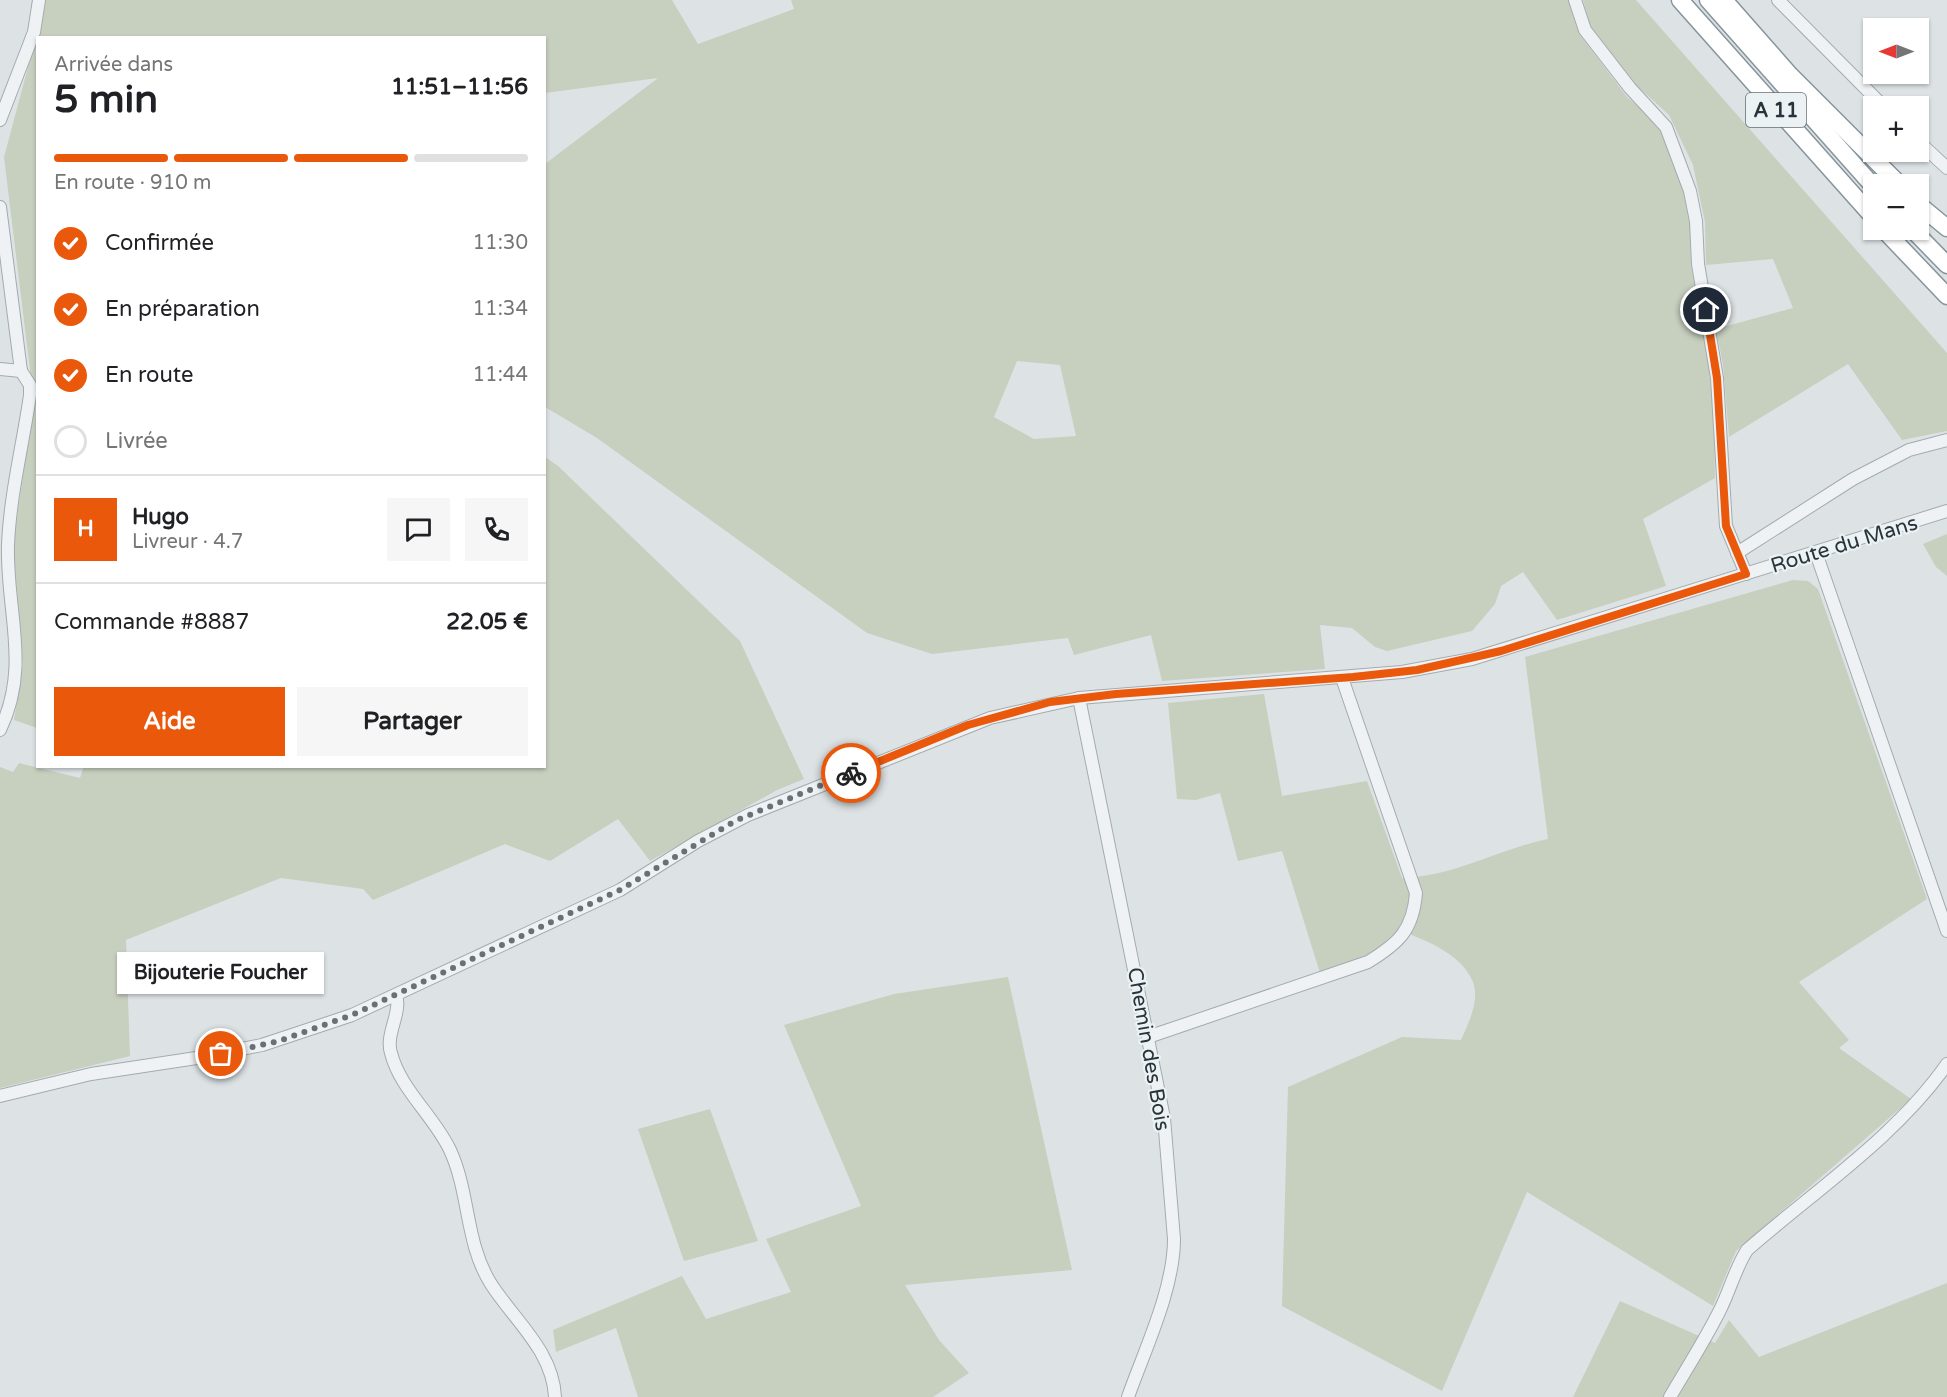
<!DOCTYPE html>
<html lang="fr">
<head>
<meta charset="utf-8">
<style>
	:root { --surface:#fff; --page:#f6f6f6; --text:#202124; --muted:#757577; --line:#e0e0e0; --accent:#ea580c }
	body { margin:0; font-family:"Varela Round",sans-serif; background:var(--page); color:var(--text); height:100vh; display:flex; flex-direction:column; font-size:22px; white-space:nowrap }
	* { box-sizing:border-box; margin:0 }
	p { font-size:20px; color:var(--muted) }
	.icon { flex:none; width:33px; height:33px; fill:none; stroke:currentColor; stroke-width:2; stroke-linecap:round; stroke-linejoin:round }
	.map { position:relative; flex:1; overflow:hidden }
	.drawer { position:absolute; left:36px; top:36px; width:510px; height:732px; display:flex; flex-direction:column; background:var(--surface); border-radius:0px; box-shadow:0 2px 4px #0004 }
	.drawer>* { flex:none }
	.needle { width:39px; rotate:270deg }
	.fabs { position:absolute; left:1863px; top:18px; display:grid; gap:12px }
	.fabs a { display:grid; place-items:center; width:66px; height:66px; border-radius:0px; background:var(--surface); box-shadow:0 2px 4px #0004; font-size:30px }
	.pin { position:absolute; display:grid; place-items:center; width:51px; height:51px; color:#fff; margin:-26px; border:3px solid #fff; border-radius:50%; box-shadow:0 2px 6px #0007 }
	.courier { position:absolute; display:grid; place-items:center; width:60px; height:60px; margin:-30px; border:4px solid #ea580c; border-radius:50%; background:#fff; color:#222; box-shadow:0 2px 8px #0007 }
	.bubble { position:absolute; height:42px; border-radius:0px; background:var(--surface); box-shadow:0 2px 4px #0004; font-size:20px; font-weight:700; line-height:42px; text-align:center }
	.overview em { font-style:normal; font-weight:700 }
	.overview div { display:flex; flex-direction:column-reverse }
	.overview { display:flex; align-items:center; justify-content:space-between; height:102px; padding:0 18px }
	h1 { font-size:39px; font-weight:700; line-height:45px }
	.bar { display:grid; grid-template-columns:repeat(4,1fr); gap:9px 6px; align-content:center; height:72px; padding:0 18px }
	.bar i { height:8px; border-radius:4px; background:var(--line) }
	.bar .selected { background:var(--accent) }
	.bar p { grid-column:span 4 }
	.line { display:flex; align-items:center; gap:15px; padding:0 18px; border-top:2px solid var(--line) }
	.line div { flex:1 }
	.round { display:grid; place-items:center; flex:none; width:63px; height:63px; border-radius:0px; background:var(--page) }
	ol { padding:0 18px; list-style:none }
	li { display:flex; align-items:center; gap:18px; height:66px }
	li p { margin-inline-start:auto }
	li .icon { padding:6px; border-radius:50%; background:var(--accent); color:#fff; stroke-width:4 }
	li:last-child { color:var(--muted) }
	li i { width:33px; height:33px; border:3px solid var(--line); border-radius:50% }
	.cta { display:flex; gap:12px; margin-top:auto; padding:12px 18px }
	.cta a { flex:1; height:69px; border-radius:0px; background:var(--accent); color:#fff; font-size:24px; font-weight:700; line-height:69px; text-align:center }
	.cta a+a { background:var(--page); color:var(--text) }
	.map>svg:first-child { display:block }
</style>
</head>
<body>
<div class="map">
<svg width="1947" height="1397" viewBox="0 0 1947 1397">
	<rect width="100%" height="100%" fill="#dde3e5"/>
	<!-- green -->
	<g fill="#c7cfbf" fill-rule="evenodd">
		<path d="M46,0H672L698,44L794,9L791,0H1569L1580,35L1627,97L1646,113L1662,132L1686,194L1690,221L1691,266L1705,335L1714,415L1715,478L1643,519L1666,586L1557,620L1523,572L1501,586L1495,604L1472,631L1387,651L1375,647L1352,628L1320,625L1325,669L1162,681L1151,635L1074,655L1068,638L932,654L867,633L597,438L545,407V164L658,78L545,93L544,38H38L37,728L14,720L23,665L13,543L34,403L4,157ZM1017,361L1060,365L1076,436L1034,439L994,417Z"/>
		<path d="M1583,0H1636L1947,353V431L1902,440L1848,364L1729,437L1723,365L1716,329L1793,308L1773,259L1706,265L1705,222L1693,165L1669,115L1636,85L1590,26Z"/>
		<path d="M545,457L558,466L740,641L804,779L777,790L650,861L618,819L550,861L505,844L373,900L363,889L281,878L126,940L130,1056L0,1088V767L13,772L19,763L80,778L84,766H544Z"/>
		<path d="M1947,534V576L1936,567L1923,544Z"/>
		<path d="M1793,580L1808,581L1818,589L1927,899L1799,982L1849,1040L1839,1048L1911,1099L1736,1251L1713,1306L1527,1192L1442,1391L1282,1306L1288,1087L1402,1037L1461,1040C1468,1024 1480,1001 1473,982C1462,954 1424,939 1398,930L1374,952L1320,973L1282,851L1238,861L1220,793L1196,800L1177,799L1168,703L1264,694L1282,796L1367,781L1402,878C1453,877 1499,849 1548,839L1525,657Z"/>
		<path d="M1008,977L1072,1270L905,1285L939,1340L969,1373L933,1397H638L616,1328L556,1352L553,1330L682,1276L706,1319L791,1292L766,1239L861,1206L784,1025L894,994Z"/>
		<path d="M710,1109L758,1241L684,1261L638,1129Z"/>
		<path d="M1947,1283V1397H1573L1620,1301L1715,1343L1729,1320L1759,1357Z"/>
	</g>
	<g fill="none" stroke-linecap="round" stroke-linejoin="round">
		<defs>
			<g id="minor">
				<path d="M1575,0L1585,30L1630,88L1666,127L1690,191L1696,221L1698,264L1717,378L1726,526L1746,574"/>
				<path d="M1778,0L1883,106"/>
				<path d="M0,120L34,32L39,0"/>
				<path d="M1918,141L1947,168"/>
				<path d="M0,207L21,371"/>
				<path d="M0,369L21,371"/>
				<path d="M1737,553L1853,479L1909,450L1947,440"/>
				<path d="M1816,553L1947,931"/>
				<path d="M1079,698L1164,1118L1174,1239C1174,1289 1145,1349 1128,1397"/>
				<path d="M0,730C31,666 6,611 8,545C10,495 23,444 30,395V385L21,371"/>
				<path d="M396,995C402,1013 385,1034 391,1053C400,1089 434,1116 450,1150C470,1193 465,1243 491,1284C514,1320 553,1351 555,1397"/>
				<path d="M1148,1037L1368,962C1399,943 1413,930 1416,893L1342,678"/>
				<path d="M0,1096L91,1074L203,1057L262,1045L352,1015L620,890L698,841L748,815L990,718L1079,698L1402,672L1472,659L1947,511"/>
				<path d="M1670,1397C1687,1368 1705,1340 1720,1310C1730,1290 1735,1269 1747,1250C1813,1192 1897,1136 1947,1064"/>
			</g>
			<g id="highway">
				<path d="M1680,0L1874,218"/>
				<path d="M1708,0L1874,187"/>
				<path d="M1724,0L1790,75L1899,184"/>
				<path d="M1918,204L1947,228"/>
				<path d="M1884,230L1947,296"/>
				<path d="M1913,230L1947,265"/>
			</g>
		</defs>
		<!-- minor casing -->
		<use href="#minor" stroke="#a3abaf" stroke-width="14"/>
		<!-- highway casing -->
		<use href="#highway" stroke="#86949b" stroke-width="19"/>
		<!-- minor -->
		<use href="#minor" stroke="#eff2f4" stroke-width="12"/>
		<!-- highway -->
		<use href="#highway" stroke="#fff" stroke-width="16"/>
	</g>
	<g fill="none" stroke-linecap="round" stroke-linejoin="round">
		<!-- done -->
		<path stroke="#677176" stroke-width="6" stroke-dasharray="0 10.8" d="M221,1054L279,1041L352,1015L620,890L735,821L851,773"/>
		<!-- route -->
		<path stroke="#ea580c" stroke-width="8" d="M851,773L968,725L1050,702L1116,694L1353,677L1417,670L1501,651L1746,574L1726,526L1717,378L1706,310"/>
	</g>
	<g text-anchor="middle" stroke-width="4.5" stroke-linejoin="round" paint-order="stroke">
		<!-- shield labels -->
		<rect fill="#ecf1f3" stroke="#636d72" stroke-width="1.5" x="1746" y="93" width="60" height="34" rx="4.5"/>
		<g font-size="20" font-weight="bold" fill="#28343b">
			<text x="1776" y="117">A 11</text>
		</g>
		<!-- street labels -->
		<g font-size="21" fill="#28343b" stroke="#ecf1f3">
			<text transform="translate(1844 544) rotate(-17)" y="7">Route du Mans</text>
			<text transform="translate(1149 1049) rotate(80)" y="7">Chemin des Bois</text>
		</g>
	</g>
</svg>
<div class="fabs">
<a><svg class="needle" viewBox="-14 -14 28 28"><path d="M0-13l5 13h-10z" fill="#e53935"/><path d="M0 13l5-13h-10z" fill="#757577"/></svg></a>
<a>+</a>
<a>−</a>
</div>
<div class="pin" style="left:221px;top:1054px;background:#ea580c"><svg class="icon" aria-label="bag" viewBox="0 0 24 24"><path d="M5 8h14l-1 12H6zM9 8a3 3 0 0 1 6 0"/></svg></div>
<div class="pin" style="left:1706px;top:310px;background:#1f2937"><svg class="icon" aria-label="home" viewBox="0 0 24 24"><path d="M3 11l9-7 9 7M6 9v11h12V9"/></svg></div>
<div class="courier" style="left:851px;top:773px"><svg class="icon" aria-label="bike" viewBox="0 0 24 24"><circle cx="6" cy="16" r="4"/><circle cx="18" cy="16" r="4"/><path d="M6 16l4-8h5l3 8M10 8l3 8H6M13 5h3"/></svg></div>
<div class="bubble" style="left:117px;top:952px;width:207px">Bijouterie Foucher</div>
<section class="drawer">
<div class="overview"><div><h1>5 min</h1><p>Arrivée dans</p></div><em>11:51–11:56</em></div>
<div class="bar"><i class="selected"></i><i class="selected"></i><i class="selected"></i><i></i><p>En route · 910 m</p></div>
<ol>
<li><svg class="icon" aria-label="check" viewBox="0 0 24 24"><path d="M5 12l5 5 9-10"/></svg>Confirmée<p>11:30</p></li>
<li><svg class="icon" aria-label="check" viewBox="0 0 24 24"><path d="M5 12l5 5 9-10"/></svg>En préparation<p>11:34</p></li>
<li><svg class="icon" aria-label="check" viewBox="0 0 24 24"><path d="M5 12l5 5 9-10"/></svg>En route<p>11:44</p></li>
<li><i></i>Livrée</li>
</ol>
<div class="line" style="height:108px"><b class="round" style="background:var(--accent);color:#fff">H</b><div><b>Hugo</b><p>Livreur · 4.7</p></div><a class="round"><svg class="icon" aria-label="chat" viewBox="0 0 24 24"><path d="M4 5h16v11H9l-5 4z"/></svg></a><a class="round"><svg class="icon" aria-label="phone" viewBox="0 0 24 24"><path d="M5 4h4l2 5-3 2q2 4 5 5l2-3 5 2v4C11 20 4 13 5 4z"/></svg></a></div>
<div class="line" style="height:78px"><div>Commande #8887</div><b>22.05 €</b></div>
<div class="cta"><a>Aide</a><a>Partager</a></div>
</section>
</div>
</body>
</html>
